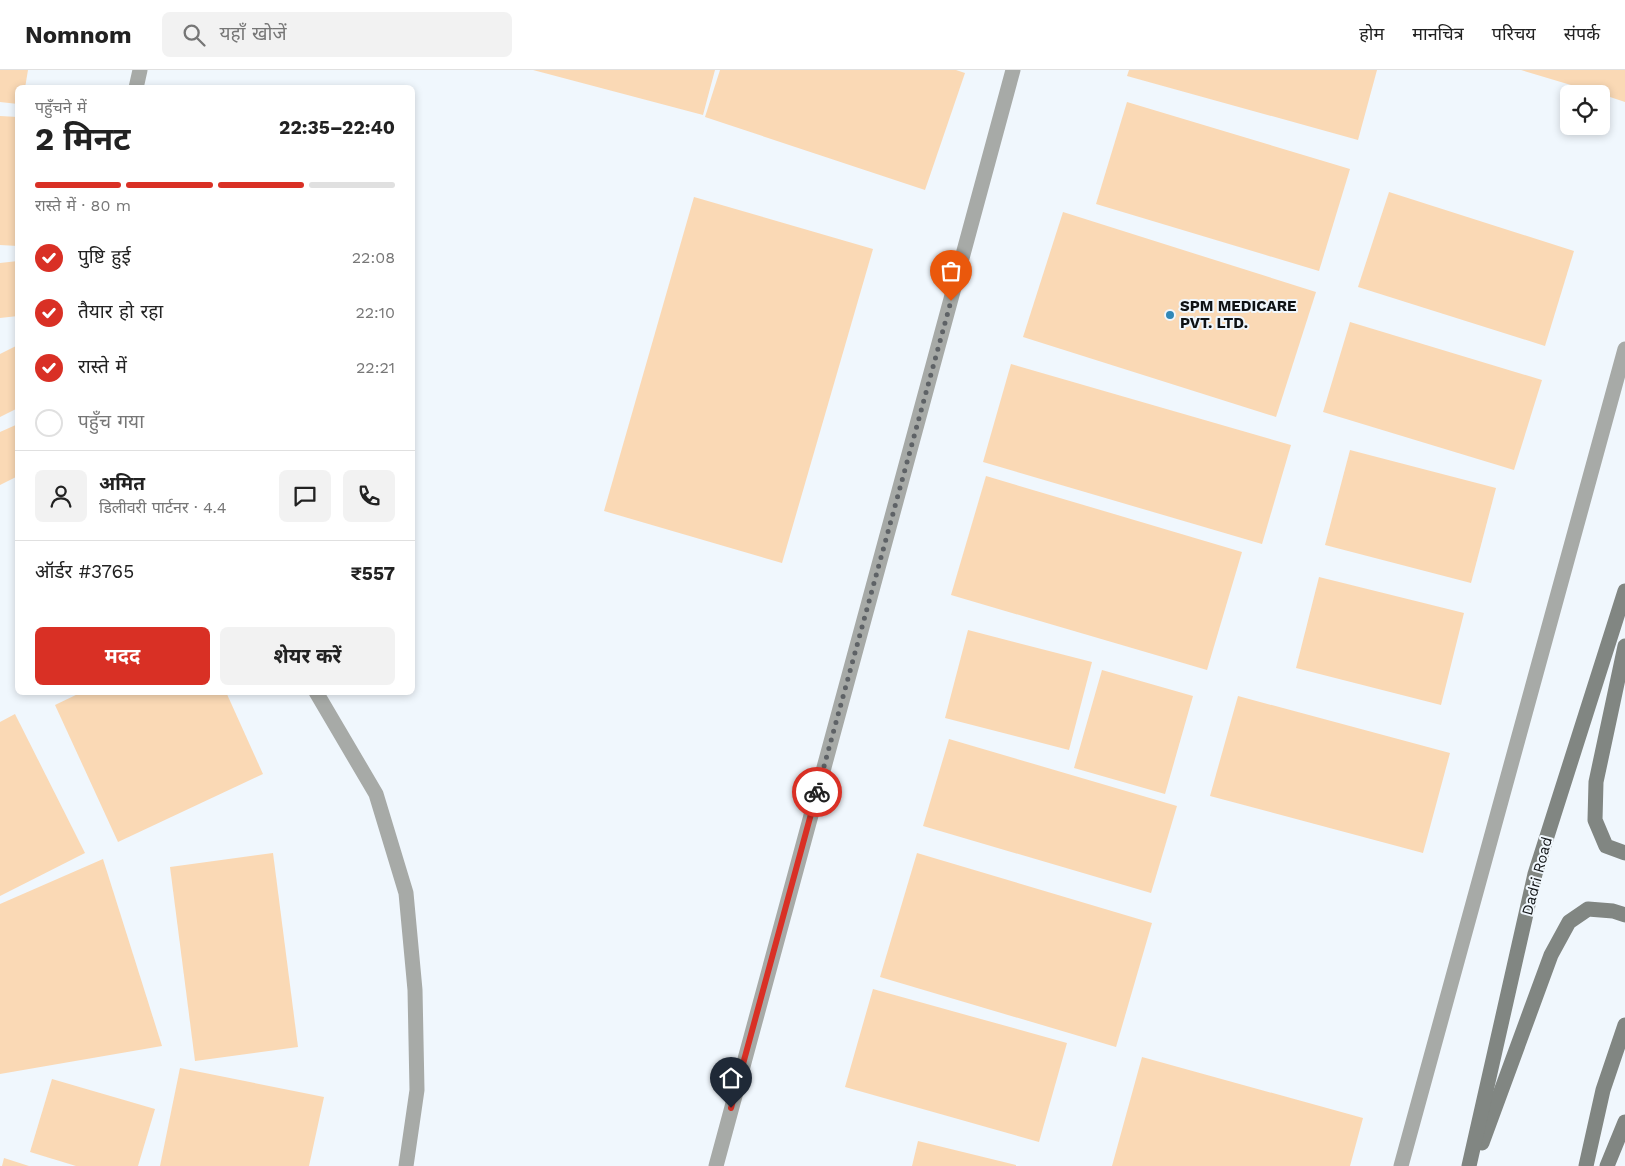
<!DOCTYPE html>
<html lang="hi">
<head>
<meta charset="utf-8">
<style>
	:root { --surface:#fff; --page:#f2f2f2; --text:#222; --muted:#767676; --line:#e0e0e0; --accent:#d93025 }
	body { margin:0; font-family:"Work Sans","Noto Sans Devanagari",sans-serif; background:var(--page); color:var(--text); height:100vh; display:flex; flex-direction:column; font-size:19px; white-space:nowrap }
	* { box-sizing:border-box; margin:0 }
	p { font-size:16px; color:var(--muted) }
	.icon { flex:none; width:28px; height:28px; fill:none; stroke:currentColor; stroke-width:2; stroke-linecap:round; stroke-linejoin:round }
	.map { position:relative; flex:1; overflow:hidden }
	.drawer { position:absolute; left:15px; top:15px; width:400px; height:610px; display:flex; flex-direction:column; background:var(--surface); border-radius:8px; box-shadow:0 2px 8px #0003 }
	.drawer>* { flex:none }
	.tools { position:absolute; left:1560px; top:15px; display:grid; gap:10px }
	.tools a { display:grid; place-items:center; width:50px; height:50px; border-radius:8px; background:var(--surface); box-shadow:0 2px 8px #0003; font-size:25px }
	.pin { position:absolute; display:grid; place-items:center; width:42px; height:42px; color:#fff; margin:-51px -21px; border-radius:50% 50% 50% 0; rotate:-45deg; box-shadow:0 0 5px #0007 }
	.pin .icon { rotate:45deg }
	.courier { position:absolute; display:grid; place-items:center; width:50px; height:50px; margin:-25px; border:4px solid #d93025; border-radius:50%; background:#fff; color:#222; box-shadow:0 1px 6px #0007 }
	.summary em { font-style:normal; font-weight:700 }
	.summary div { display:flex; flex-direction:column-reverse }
	.summary { display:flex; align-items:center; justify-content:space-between; height:85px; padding:0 20px }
	h1 { font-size:32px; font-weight:700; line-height:38px }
	.bar { display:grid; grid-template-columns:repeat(4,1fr); gap:8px 5px; align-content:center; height:60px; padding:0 20px }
	.bar i { height:6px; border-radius:4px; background:var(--line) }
	.bar .active { background:var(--accent) }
	.bar p { grid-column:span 4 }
	.line { display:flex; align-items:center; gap:12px; padding:0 20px; border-top:1px solid var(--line) }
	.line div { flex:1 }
	.round { display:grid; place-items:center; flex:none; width:52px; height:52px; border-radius:8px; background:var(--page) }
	ol { padding:0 20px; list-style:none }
	li { display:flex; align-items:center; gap:15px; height:55px }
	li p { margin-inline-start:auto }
	li .icon { padding:5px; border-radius:50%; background:var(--accent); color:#fff; stroke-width:4 }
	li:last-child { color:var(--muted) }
	li i { width:28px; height:28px; border:2px solid var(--line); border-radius:50% }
	.primary-button { display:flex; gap:10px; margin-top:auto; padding:10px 20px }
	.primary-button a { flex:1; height:58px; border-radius:8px; background:var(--accent); color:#fff; font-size:20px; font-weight:700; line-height:58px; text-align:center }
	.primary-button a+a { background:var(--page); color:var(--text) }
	header { display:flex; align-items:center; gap:30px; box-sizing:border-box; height:70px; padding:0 25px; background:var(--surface); border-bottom:1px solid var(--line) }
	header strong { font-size:24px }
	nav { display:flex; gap:28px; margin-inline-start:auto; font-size:18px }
	.search { width:350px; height:45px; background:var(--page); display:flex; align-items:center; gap:12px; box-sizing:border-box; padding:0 18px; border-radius:8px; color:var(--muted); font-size:19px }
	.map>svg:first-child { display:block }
</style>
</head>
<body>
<header>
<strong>Nomnom</strong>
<div class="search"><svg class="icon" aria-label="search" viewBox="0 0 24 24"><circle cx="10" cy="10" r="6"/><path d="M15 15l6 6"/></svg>यहाँ खोजें</div>
<nav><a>होम</a><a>मानचित्र</a><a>परिचय</a><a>संपर्क</a></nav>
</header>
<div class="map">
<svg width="1625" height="1096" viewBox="0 0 1625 1096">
	<rect width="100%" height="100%" fill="#f0f7fd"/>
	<!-- building -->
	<g fill="#fad9b5">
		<path d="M0,0H28L25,18H18V34L0,32Z"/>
		<path d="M533,0H715L703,45Z"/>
		<path d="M720,0H956L965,3L925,120L705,47Z"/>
		<path d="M1129,0H1377L1358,70L1127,6Z"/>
		<path d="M1521,0H1625V32L1601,24Z"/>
		<path d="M1127,32L1350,99L1319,201L1096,134Z"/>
		<path d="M0,46L18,47V176L0,175Z"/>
		<path d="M1389,122L1574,181L1545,276L1358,217Z"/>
		<path d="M694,127L873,179L782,493L604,441Z"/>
		<path d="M1063,142L1316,222L1276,347L1023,267Z"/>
		<path d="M18,191V246L0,248V193Z"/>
		<path d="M1350,252L1542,310L1514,400L1323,342Z"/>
		<path d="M18,275V338L0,347V284Z"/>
		<path d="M1011,294L1291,375L1262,474L983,392Z"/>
		<path d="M18,354V406L0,415V362Z"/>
		<path d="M1350,380L1496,418L1471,513L1325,475Z"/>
		<path d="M986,406L1242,482L1207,600L951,525Z"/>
		<path d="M1319,507L1464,543L1441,635L1296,598Z"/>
		<path d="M968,560L1092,592L1069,680L945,648Z"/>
		<path d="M1102,600L1193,626L1165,724L1074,698Z"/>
		<path d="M82,622H226L263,704L118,772L55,635Z"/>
		<path d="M1238,626L1450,683L1423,783L1210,726Z"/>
		<path d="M15,644L85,783L0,826V652Z"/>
		<path d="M949,669L1177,736L1151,823L923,756Z"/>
		<path d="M273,783L298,977L195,991L170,797Z"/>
		<path d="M917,783L1152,853L1116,977L880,907Z"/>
		<path d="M103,789L162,976L0,1004V834Z"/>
		<path d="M873,919L1067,973L1039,1072L845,1017Z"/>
		<path d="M1142,987L1363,1048L1350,1096H1112Z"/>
		<path d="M180,998L324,1027L309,1096H160Z"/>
		<path d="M52,1009L155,1039L138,1096H76L30,1082Z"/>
		<path d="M918,1071L1016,1095V1096H912Z"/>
		<path d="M4,1088L29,1096H2Z"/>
	</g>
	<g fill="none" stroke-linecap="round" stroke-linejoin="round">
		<!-- service -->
		<g stroke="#a7aaa7" stroke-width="15">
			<path d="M136,18L140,0"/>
			<path d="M316,622L376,724L406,823L415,920L417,1020L406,1096"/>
			<path d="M716,1096L1013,0"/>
			<path d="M1401,1096L1625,279"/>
		</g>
		<!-- secondary -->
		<g stroke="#818682" stroke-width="15">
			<path d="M1625,576L1596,712L1595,750L1606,776L1625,783"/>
			<path d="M1482,1073L1551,885L1569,852L1588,839L1613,841L1625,845"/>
			<path d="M1469,1096L1535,804L1625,521"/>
			<path d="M1586,1096L1603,1020L1625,955"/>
			<path d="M1607,1096L1625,1052"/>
		</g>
	</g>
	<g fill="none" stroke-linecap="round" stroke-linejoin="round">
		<!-- done -->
		<path stroke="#5e6266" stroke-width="5" stroke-dasharray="0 9" d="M817,722L951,231"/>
		<!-- route -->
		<path stroke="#d93025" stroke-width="6" d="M731,1038L817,722"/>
	</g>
	<!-- markers -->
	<circle fill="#3188b7" stroke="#f0f7fd" stroke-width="2" cx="1170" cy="245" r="5"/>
	<g text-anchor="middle" stroke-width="4" stroke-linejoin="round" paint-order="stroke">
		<!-- poi labels -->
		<g font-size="15" font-weight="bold" fill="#0f1214" stroke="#f0f7fd" text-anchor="start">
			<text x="1180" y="241">SPM MEDICARE<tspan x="1180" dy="17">PVT. LTD.</tspan></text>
		</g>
		<!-- street labels -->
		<g font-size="15" fill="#0f1214" stroke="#f0f7fd">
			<text transform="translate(1537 806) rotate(-75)" y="5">Dadri Road</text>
		</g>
	</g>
</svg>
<div class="tools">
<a><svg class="icon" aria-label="locate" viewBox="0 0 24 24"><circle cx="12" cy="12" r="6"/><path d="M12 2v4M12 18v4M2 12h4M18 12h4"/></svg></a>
</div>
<div class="pin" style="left:951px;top:231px;background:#ea580c"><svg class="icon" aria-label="bag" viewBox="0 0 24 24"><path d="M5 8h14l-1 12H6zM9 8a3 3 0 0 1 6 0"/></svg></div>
<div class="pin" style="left:731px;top:1038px;background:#1f2937"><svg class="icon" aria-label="home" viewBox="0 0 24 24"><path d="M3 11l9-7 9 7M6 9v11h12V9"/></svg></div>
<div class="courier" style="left:817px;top:722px"><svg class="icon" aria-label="bike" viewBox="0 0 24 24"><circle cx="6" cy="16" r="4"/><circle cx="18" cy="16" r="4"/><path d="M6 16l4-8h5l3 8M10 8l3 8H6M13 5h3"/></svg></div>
<section class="drawer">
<div class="summary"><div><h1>2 मिनट</h1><p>पहुँचने में</p></div><em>22:35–22:40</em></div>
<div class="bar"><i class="active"></i><i class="active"></i><i class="active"></i><i></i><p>रास्ते में · 80 m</p></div>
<ol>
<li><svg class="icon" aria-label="check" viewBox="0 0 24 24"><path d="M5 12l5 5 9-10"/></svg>पुष्टि हुई<p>22:08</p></li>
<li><svg class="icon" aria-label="check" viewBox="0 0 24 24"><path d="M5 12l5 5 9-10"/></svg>तैयार हो रहा<p>22:10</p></li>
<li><svg class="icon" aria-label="check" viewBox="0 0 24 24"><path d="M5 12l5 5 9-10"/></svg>रास्ते में<p>22:21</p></li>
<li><i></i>पहुँच गया</li>
</ol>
<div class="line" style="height:90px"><a class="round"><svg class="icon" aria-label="person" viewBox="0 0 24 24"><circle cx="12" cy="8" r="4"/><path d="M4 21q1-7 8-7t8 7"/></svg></a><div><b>अमित</b><p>डिलीवरी पार्टनर · 4.4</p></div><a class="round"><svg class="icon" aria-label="chat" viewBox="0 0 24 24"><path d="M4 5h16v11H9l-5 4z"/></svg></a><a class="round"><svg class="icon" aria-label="phone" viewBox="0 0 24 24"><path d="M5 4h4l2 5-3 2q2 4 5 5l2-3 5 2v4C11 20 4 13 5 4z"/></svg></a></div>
<div class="line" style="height:65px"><div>ऑर्डर #3765</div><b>₹557</b></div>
<div class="primary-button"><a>मदद</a><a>शेयर करें</a></div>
</section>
</div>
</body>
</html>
